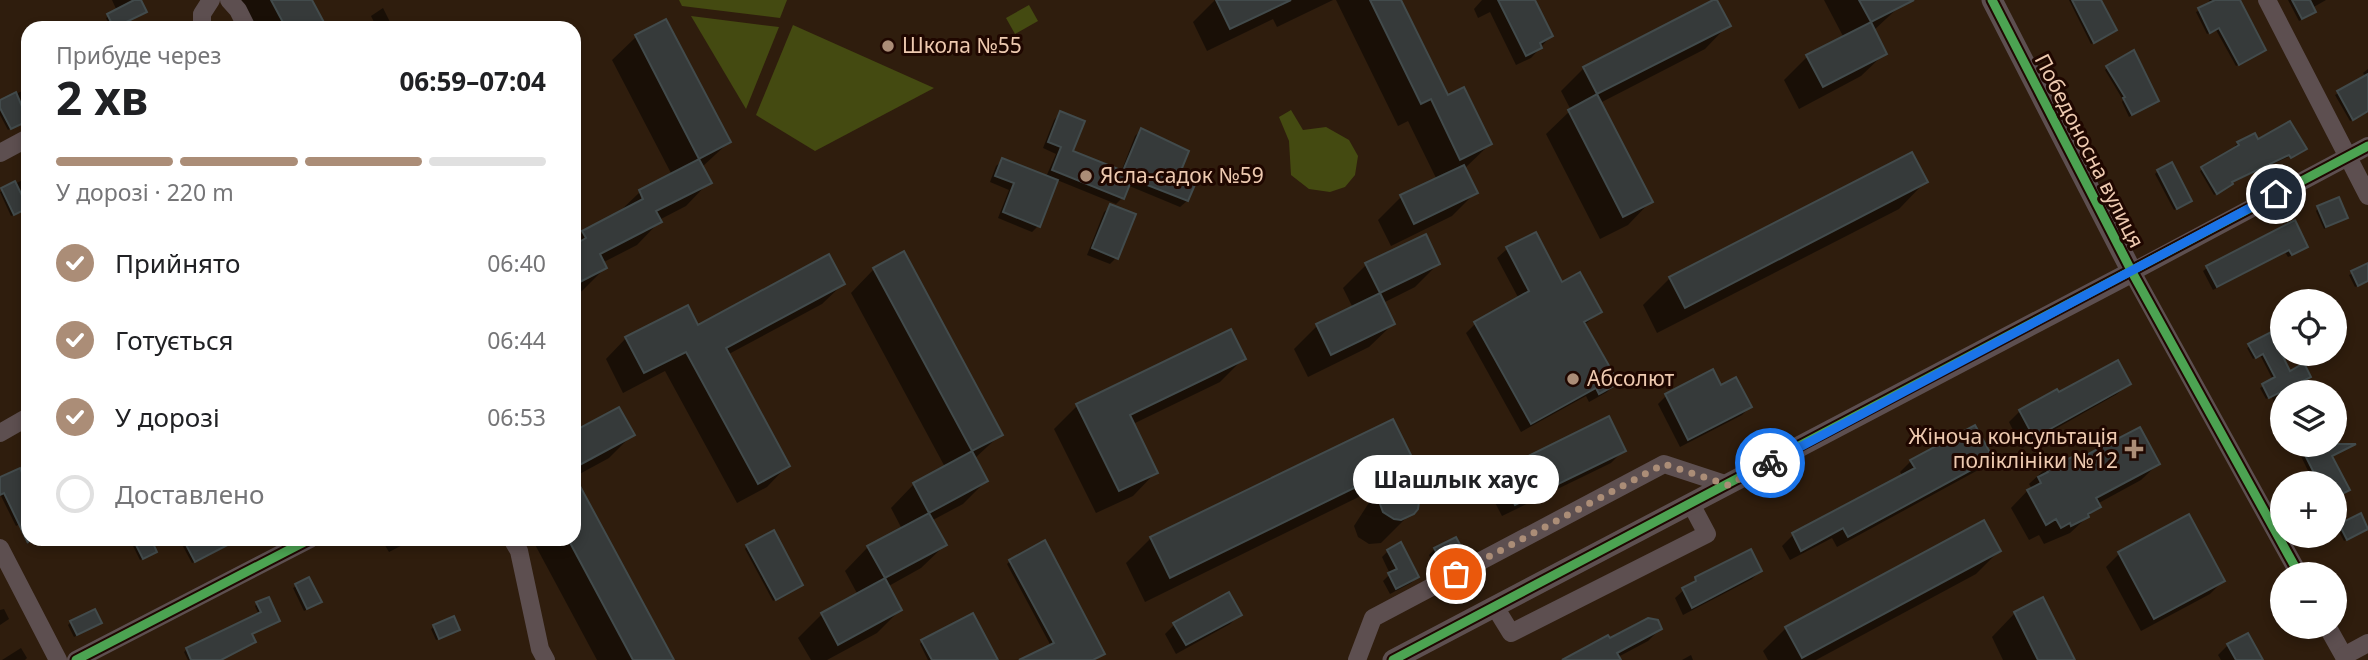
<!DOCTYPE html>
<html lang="uk">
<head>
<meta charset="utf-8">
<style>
	:root { --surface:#fff; --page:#f6f6f6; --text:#202124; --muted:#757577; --line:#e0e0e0; --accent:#ab8d77 }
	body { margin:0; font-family:"Noto Sans",sans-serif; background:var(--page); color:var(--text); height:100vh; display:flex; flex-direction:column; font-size:26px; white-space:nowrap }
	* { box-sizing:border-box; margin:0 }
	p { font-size:23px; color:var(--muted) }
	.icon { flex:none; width:38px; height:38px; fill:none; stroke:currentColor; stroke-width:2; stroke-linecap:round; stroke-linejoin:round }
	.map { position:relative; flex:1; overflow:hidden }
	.sheet { position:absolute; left:21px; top:21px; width:560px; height:525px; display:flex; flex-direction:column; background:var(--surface); border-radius:21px; box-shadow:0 4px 10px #0003 }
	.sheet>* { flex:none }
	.fabs { position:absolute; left:2270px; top:289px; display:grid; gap:14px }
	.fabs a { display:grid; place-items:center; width:77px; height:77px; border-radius:50%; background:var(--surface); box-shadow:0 4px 10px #0003; font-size:35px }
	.pin { position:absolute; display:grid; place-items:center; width:60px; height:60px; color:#fff; margin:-30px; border:4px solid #fff; border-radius:50%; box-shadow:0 2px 7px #0007 }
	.courier { position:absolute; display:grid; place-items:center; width:70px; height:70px; margin:-35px; border:5px solid #1a73e8; border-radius:50%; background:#fff; color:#222; box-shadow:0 2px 9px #0007 }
	.bubble { position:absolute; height:49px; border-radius:24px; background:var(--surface); box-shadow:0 4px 10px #0003; font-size:23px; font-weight:700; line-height:49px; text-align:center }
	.summary em { font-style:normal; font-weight:700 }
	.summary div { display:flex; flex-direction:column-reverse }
	.summary { display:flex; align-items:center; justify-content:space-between; height:119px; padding:0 35px }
	h1 { font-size:46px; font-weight:700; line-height:52px }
	.bar { display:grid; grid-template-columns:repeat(4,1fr); gap:10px 7px; align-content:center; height:84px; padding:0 35px }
	.bar i { height:9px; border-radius:5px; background:var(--line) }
	.bar .current { background:var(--accent) }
	.bar p { grid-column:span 4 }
	ol { padding:0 35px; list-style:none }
	li { display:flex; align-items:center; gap:21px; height:77px }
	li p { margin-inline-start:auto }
	li .icon { padding:7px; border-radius:50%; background:var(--accent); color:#fff; stroke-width:4 }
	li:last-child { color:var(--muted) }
	li i { width:38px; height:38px; border:4px solid var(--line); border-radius:50% }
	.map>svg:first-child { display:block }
</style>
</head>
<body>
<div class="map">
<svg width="2368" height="660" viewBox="0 0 2368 660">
	<rect width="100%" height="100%" fill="#2f1d0d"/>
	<!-- green -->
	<g fill="#444a11">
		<path d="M679,0H787L780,18L682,6Z"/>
		<path d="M1029,5L1038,21L1015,34L1006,18Z"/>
		<path d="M691,16L779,27L746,109Z"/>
		<path d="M793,25L934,88L815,151L756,115Z"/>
		<path d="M1291,110L1303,130L1326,127L1349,140L1358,156L1355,175L1345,187L1330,192L1309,189L1291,175L1289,141L1279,117Z"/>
	</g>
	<!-- shadow -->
	<g fill="#0007">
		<path d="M112,0H139L143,14L116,28H111L106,18L117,11Z"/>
		<path d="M242,0H310L325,28H251L238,4Z"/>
		<path d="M1215,0H1333L1277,27L1273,19L1207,51L1193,22Z"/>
		<path d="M1336,0H1399L1447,98L1490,144L1464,169L1475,193L1452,216L1391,246L1378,220L1401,197L1437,180L1408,121L1398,126Z"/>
		<path d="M1482,0H1533L1551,36L1531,58L1516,65L1490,12L1478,18L1474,9Z"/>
		<path d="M1824,0H1898L1901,5L1873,31L1885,53L1861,76L1799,109L1784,80L1807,57L1844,38Z"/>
		<path d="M2069,0H2099L2113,32L2091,44Z"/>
		<path d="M2209,0H2239L2261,52L2236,66L2216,30L2207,34L2196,12L2211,4Z"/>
		<path d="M2288,0H2326L2312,8V14L2299,21Z"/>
		<path d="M383,8L393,28H377L371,16Z"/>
		<path d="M666,21L729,142L702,167L709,182L686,206L659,220L660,221L637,245L602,263L605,268L582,291L574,295V241L583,232L616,215L640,192L672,175L612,60L636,37Z"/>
		<path d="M1728,25L1705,49L1600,103L1651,201L1628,225L1600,239L1546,134L1571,110L1561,91L1584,68Z"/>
		<path d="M2108,67L2157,101L2129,117L2122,102L2123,100L2105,70Z"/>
		<path d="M2368,69V112L2350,121L2335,95L2366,77L2363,73Z"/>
		<path d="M28,88V119L8,130L0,115V102Z"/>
		<path d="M1061,113L1071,152L1121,172L1135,136L1141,130L1177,174L1195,181L1187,201L1180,207L1127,185L1122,198L1116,204L1057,180L1038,226L1032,232L998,218L1009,190L990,182L996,166L1003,160L1046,177L1056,154L1043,148L1054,120Z"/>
		<path d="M2258,142L2302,151L2231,183L2229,187L2214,195L2200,171L2237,148L2235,146L2238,143Z"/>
		<path d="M1911,154L1925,182L1899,209L1657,333L1643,305L1670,278Z"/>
		<path d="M2158,171L2187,203L2174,210L2155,174Z"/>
		<path d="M28,177V208L11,216L0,192Z"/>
		<path d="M1111,206L1116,258L1110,264L1087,255L1104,212Z"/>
		<path d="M2318,208L2346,217L2324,229L2316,211Z"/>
		<path d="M2294,222L2306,247L2302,251L2288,257L2285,252L2213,290L2203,271L2207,268Z"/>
		<path d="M1535,234L1561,284L1600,312L1584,325L1616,382L1607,392L1589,402L1586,396L1521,432L1466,333L1475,324L1519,299L1497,258L1507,249Z"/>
		<path d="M1438,264L1415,287L1383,303L1393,324L1369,347L1308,377L1294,349L1317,326L1353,308L1343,288L1366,265Z"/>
		<path d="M2368,265V281L2355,287L2349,275Z"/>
		<path d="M874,269L1001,434L974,459L986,481L963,504L931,521L945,545L921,568L887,587L900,610L877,633L827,660H811L798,638L822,614L858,595L845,571L868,547L902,529L891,508L914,484L945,467L851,293Z"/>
		<path d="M843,284L822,304L727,355L787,466L767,487L737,503L665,371L623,393L606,359L626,338L697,327Z"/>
		<path d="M2270,335L2289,373L2294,392H2282V418L2271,396L2266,399L2260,388L2273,380L2260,355L2253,359L2247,348Z"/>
		<path d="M1243,359L1220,382L1133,424L1156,472L1133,496L1096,513L1054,429L1078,405Z"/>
		<path d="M2129,383L2117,394L2022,448L2009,422L2020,411L2058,394Z"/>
		<path d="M1720,387L1750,407L1742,415L1680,447L1658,404L1666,396Z"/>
		<path d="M574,433L632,435L609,458L574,477Z"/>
		<path d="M2295,444H2331L2330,457L2334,483H2314Z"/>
		<path d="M1624,450L1611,463L1502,516L1486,485L1499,472Z"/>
		<path d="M1991,458L1980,469L1837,547L1832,538L1790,560L1782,546L1793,535L1903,476L1900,472L1911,461Z"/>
		<path d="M1411,459L1404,466L1416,508L1381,543L1369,544L1358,537L1354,526L1379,487L1145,602L1126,563L1151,538Z"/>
		<path d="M2057,462L2059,466L2158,464L2141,480L2097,504L2098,507L2070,533L2044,544L2039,535L2029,540L2011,508L2031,487L2029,484L2046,468Z"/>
		<path d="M574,478L672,660H597L532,539H574Z"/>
		<path d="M0,479L28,493V520L16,526L0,494Z"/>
		<path d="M2340,525L2366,529L2344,541L2337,528Z"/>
		<path d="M139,539H149L152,554L140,560L132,544Z"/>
		<path d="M179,539H233L231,543L192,563Z"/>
		<path d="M259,539H272L262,544Z"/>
		<path d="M414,539L389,552L383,542L387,539Z"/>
		<path d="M747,546L799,587L773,601L745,549Z"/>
		<path d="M1435,549L1464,556L1457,562L1438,572L1429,555Z"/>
		<path d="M1388,551L1417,577L1411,583L1390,594L1383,581L1390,574L1382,557Z"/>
		<path d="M1999,551L1976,574L1816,660H1768L1763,651L1786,628Z"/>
		<path d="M2119,554L2223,581L2210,594L2141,631L2106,567Z"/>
		<path d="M1010,561L1093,660H1023L1051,646L1007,564Z"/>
		<path d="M1760,571L1752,579L1683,615L1675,598L1696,579Z"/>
		<path d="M308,579L320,602L304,611L293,588Z"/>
		<path d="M257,604L275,623L250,635L221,660H188L184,652L187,649L259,615L255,606Z"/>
		<path d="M4,609L9,619L0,625V610Z"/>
		<path d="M2015,613L2070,660H2003L1992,637Z"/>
		<path d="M1240,614L1230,624L1176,654L1165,634L1174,625Z"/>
		<path d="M71,622L100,623L74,637L68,625Z"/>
		<path d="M434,627L455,632L436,640L431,629Z"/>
		<path d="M1660,629L1648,641L1618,657L1616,660H1566L1609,641Z"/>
		<path d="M922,641L996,660H928L920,644Z"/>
		<path d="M2228,645L2261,660H2221L2218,655Z"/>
		<path d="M21,648L27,658L25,660H2Z"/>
		<path d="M1691,655L1693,660H1682Z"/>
	</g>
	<!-- building -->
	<g fill="#363a3a" stroke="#424b4c" stroke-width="2">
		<path d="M134,0H141L147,12L114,28L107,14Z"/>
		<path d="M271,0H312L327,28H286Z"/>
		<path d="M1216,0H1291L1230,29Z"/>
		<path d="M1370,0H1401L1448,95L1464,87L1492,144L1460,160L1431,99L1421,104Z"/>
		<path d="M1498,0H1535L1553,36L1540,43L1542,48L1526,56Z"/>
		<path d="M1713,0H1717L1731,26L1597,94L1583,67Z"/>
		<path d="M1859,0H1914L1871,22Z"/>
		<path d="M2072,0H2101L2117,30L2094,43Z"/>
		<path d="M2215,0H2240L2266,50L2239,65L2219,28L2210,33L2198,8Z"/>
		<path d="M2292,0H2310L2316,12L2302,19Z"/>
		<path d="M666,19L731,142L699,159L635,35Z"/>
		<path d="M1871,22L1887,54L1823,87L1806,55Z"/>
		<path d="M2134,50L2159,101L2132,115L2123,98L2125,97L2106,66Z"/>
		<path d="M2368,74V111L2353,120L2337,91Z"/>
		<path d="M16,92L28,121L11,129L0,108V100Z"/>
		<path d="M1597,94L1653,202L1623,217L1568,110Z"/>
		<path d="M1060,111L1085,121L1073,151L1123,171L1141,128L1189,151L1180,173L1197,180L1188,201L1132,179L1124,199L1052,170L1061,147L1048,142Z"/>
		<path d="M2290,121L2307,149L2291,158L2289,155L2232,182L2233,184L2217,194L2201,167L2239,145L2237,142L2255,133L2258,139Z"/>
		<path d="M1912,152L1928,182L1685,308L1669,277Z"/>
		<path d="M1002,158L1058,180L1040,227L1003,212L1014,183L995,176Z"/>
		<path d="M699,159L712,183L656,211L662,222L600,254L607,268L574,285V245L586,238L582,231L643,199L639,190Z"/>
		<path d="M2172,162L2192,201L2177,209L2157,170Z"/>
		<path d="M1464,165L1478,193L1414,224L1400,195Z"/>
		<path d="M15,181L28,208L14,215L1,188Z"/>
		<path d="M2339,197L2348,218L2326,227L2317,206Z"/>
		<path d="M1110,204L1136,214L1118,259L1092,248Z"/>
		<path d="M2295,220L2308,247L2292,255L2289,250L2217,287L2206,266Z"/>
		<path d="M1536,232L1562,282L1580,272L1602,312L1584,322L1619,383L1599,394L1596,388L1531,424L1474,322L1529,291L1506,247Z"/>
		<path d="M1426,234L1440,264L1380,293L1365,263Z"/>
		<path d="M904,251L1003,435L972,451L873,268Z"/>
		<path d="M829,254L845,284L726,348L790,466L758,484L686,352L644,373L625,337L688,305L698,325Z"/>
		<path d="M2368,263V281L2358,286L2351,271Z"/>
		<path d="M1380,293L1395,324L1331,355L1316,324Z"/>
		<path d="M1231,329L1246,359L1130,415L1158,473L1119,491L1076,404Z"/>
		<path d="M2271,332L2290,371L2304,363L2311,377L2269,398L2262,384L2275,377L2263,354L2256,358L2248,344Z"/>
		<path d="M2118,360L2131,384L2034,438L2019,410L2057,389L2059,392Z"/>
		<path d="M1713,369L1721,385L1736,377L1752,407L1688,440L1665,394Z"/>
		<path d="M619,407L635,435L574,468V431Z"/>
		<path d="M1609,416L1626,451L1515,505L1498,471Z"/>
		<path d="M1393,419L1413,459L1405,463L1420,495L1418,509L1414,514L1401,520L1394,519L1383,512L1378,499L1401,465L1170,578L1150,537Z"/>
		<path d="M1975,425L1993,458L1848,537L1843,528L1801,551L1792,533L1915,468L1910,460Z"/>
		<path d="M2140,427L2160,464L2096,498L2101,507L2088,514L2089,517L2071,526L2070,523L2061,528L2056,519L2046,525L2027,490L2041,483L2038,477L2048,472L2045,466L2058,459L2060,463L2072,457L2075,461Z"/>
		<path d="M2317,444H2356L2332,456L2350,490L2334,498V483H2319L2303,451Z"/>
		<path d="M972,451L988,481L929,513L913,483Z"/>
		<path d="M20,468L28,488V543L4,493L0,495V477Z"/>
		<path d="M574,475L674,660H633L568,539H574Z"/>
		<path d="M929,513L947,545L885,578L867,546Z"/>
		<path d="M2361,513L2368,529L2347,540L2339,524Z"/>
		<path d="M2189,514L2225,581L2154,619L2118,552Z"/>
		<path d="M1984,520L2001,551L1802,658L1785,627Z"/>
		<path d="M774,530L803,585L776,600L746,545Z"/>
		<path d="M1456,537L1466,556L1444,567L1434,548Z"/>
		<path d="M133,539H151L157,552L143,559Z"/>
		<path d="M183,539H239L195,562Z"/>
		<path d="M1045,540L1105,654L1093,660H1019L1054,643L1009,560Z"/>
		<path d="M1401,542L1419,577L1396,589L1388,573L1397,569L1387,550Z"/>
		<path d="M1751,549L1762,571L1692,608L1682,588L1696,581L1695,577Z"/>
		<path d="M309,577L322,602L307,609L295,584Z"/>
		<path d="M885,578L902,610L838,645L821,613Z"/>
		<path d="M1229,592L1242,615L1186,645L1173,623Z"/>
		<path d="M269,597L280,621L252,634L256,642L221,660H191L186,648L261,612L256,602Z"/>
		<path d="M2043,597L2075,660H2038L2014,612Z"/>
		<path d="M95,609L102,623L77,635L70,621Z"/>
		<path d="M973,613L998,660H932L921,640Z"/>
		<path d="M454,616L460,630L439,639L433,625Z"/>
		<path d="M1648,618L1658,620L1662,629L1617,653L1621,660H1562L1608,635L1610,638Z"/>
		<path d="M2248,633L2263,660H2236L2227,644Z"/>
	</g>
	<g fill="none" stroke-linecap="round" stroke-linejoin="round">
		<!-- minor -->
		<g stroke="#5d4f50" stroke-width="18">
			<path d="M229,0L238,10L247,28"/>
			<path d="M2267,0L2368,196"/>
			<path d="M202,28V14L211,0"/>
			<path d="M0,153L28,138"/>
			<path d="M0,433L28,417"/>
			<path d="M512,539L519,551L540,649L546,660"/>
			<path d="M0,548L58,660"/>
			<path d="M2299,574L2132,272L2368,146"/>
			<path d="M1495,607L1511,633L1707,534L1691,504"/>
			<path d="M2327,626L2346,660"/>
			<path d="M2344,656L2368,643"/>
			<path d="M76,660L310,539"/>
			<path d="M1357,660L1373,618L1664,464L1728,485"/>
		</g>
		<!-- tertiary -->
		<path stroke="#5d4f50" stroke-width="21" d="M1393,660L2132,272L1992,0"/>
		<defs>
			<g id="cycleway">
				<path d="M1992,0L2132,272L2299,574"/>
				<path d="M76,660L310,539"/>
				<path d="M1393,660L2368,146"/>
			</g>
		</defs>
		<!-- cycleway casing -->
		<use href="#cycleway" stroke="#1f0700" stroke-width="13"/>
		<!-- cycleway -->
		<use href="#cycleway" stroke="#4ca352" stroke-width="9"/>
	</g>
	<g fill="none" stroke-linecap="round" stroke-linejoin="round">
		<!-- done -->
		<path stroke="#ab8d77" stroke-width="7" stroke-dasharray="0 12.6" d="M1456,574L1664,464L1728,485L1770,463"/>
		<!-- route -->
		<path stroke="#1a73e8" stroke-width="9" d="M1770,463L2276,194"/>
	</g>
	<!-- markers -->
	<g fill="#ab8d77" stroke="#1f0700" stroke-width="2.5">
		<circle cx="888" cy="46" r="7"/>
		<circle cx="1086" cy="176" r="7"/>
		<circle cx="1573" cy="379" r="7"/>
		<path d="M2130.5 438.5h7v7h7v7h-7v7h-7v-7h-7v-7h7z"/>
	</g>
	<g text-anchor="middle" stroke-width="6" stroke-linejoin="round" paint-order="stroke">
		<!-- poi labels -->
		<g font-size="21" fill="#eecab0" stroke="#1f0700" text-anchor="start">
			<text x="902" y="53">Школа №55</text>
			<text x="1100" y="183">Ясла-садок №59</text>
			<text x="1587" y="386">Абсолют</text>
			<text x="2118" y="444" text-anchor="end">Жіноча консультація<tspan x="2118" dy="24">поліклініки №12</tspan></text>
		</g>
		<!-- street labels -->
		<g font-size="21" fill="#eecab0" stroke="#1f0700">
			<text transform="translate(2089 151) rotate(63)" y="7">Победоносна вулиця</text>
		</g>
	</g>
</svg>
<div class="fabs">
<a><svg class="icon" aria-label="locate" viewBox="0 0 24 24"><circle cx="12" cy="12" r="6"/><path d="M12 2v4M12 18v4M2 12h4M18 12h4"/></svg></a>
<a><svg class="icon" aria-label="layers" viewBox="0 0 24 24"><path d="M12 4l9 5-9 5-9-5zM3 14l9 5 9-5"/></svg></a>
<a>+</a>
<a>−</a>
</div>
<div class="pin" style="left:1456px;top:574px;background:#ea580c"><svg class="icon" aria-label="bag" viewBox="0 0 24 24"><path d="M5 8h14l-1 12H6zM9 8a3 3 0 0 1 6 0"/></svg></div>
<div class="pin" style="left:2276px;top:194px;background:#1f2937"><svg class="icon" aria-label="home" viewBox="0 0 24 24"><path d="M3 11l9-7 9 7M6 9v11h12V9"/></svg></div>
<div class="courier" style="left:1770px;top:463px"><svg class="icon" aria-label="bike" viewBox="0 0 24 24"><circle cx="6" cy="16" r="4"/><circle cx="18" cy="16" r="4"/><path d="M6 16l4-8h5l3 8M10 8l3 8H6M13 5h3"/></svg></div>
<div class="bubble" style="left:1353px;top:455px;width:206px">Шашлык хаус</div>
<section class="sheet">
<div class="summary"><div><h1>2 хв</h1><p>Прибуде через</p></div><em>06:59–07:04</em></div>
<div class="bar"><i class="current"></i><i class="current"></i><i class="current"></i><i></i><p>У дорозі · 220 m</p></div>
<ol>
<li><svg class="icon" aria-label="check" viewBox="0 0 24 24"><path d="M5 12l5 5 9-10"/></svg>Прийнято<p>06:40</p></li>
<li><svg class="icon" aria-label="check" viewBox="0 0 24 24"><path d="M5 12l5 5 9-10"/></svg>Готується<p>06:44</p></li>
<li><svg class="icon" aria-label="check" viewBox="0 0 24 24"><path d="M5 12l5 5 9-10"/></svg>У дорозі<p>06:53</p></li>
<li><i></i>Доставлено</li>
</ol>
</section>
</div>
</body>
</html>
